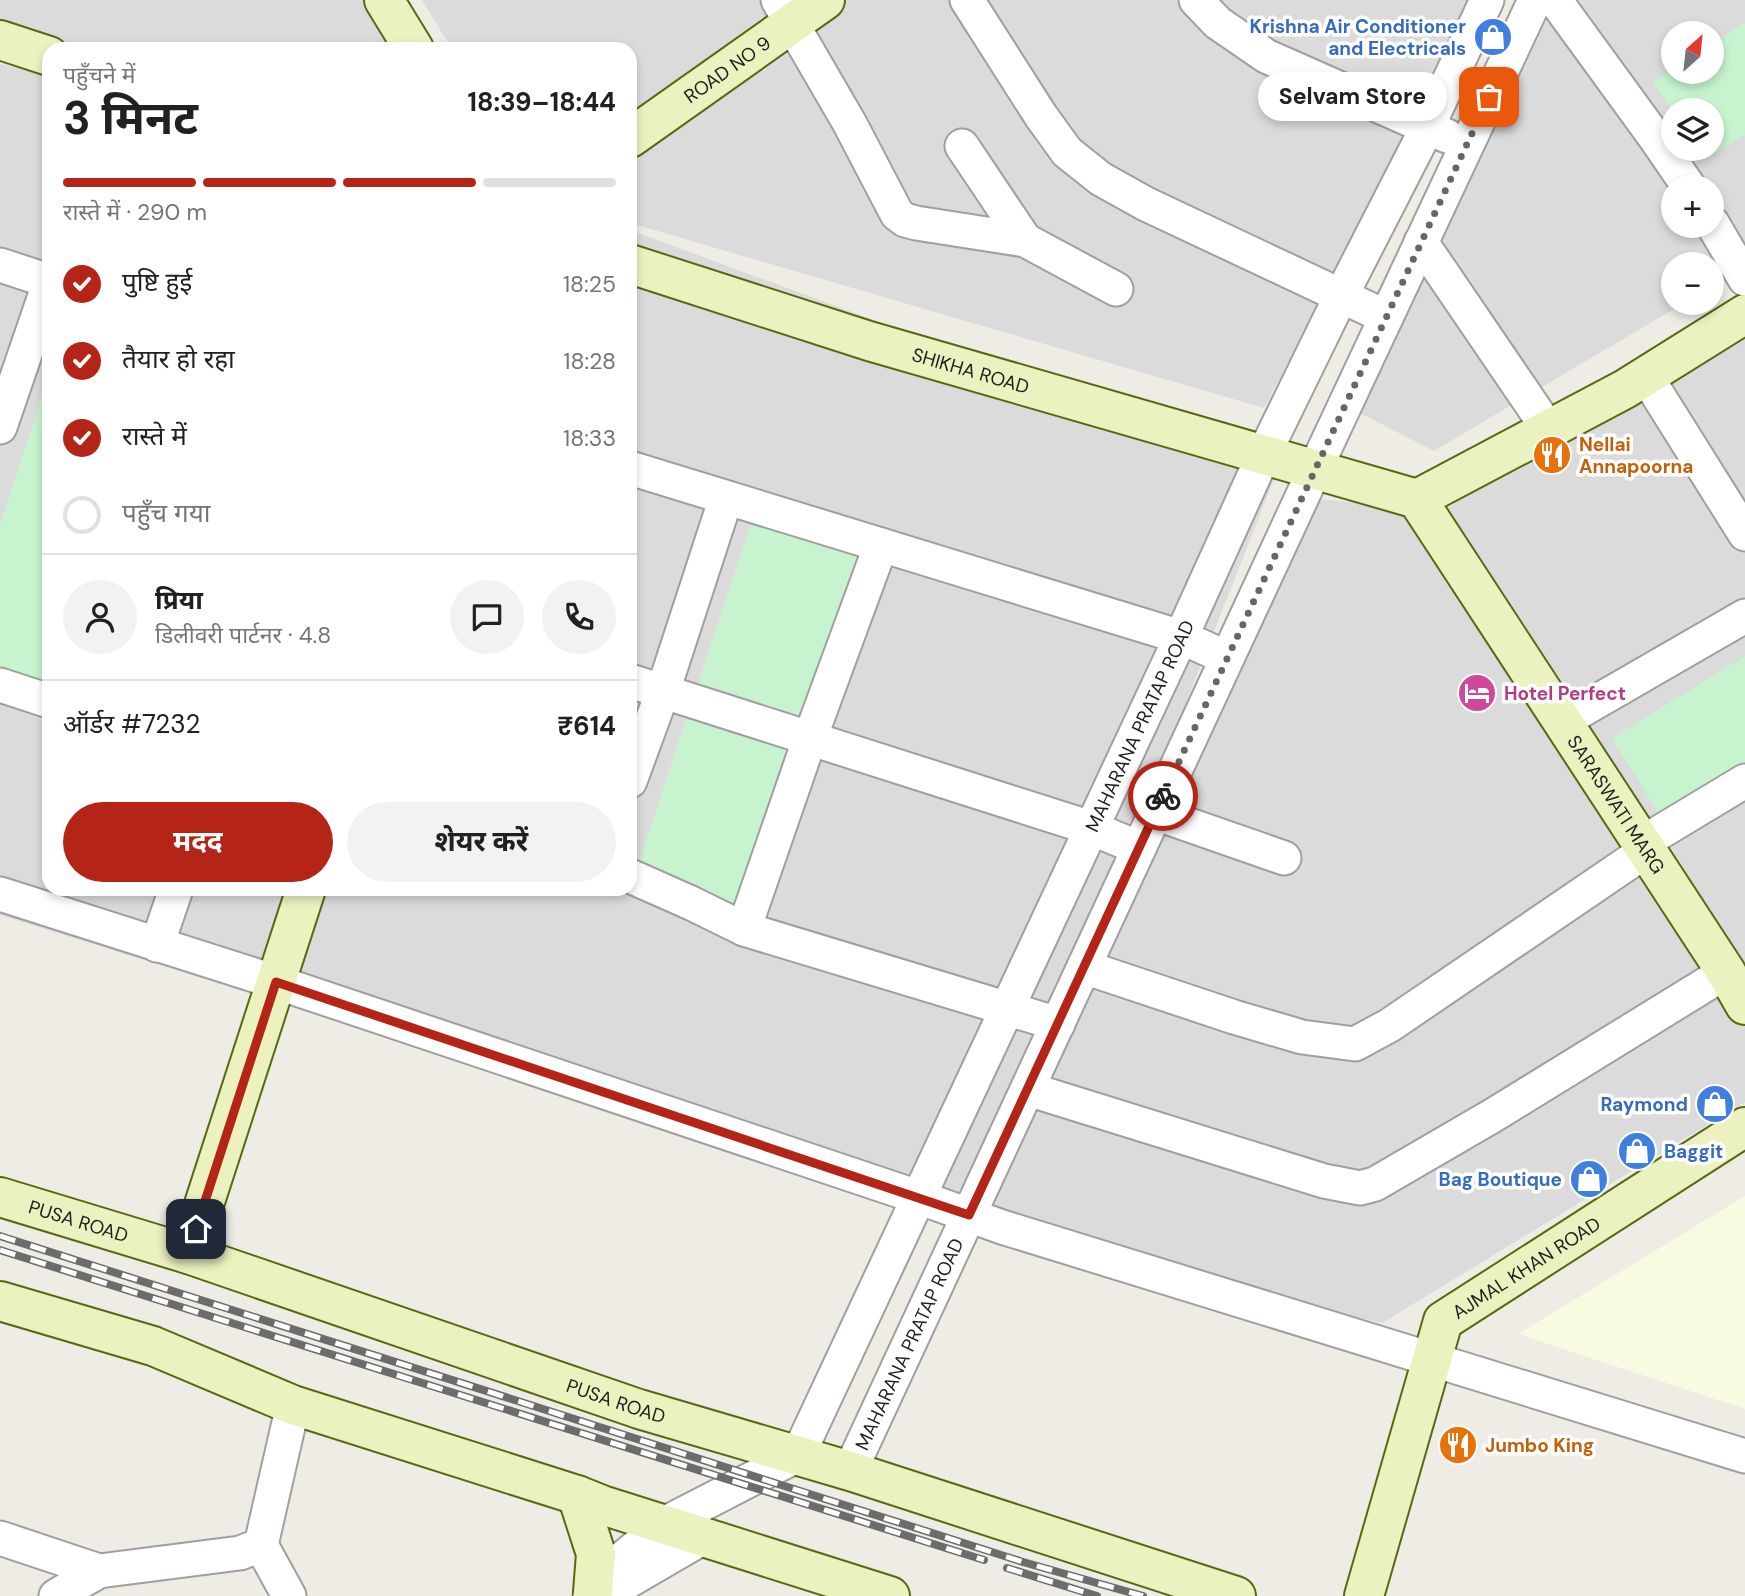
<!DOCTYPE html>
<html lang="hi">
<head>
<meta charset="utf-8">
<style>
	:root { --surface:#fff; --page:#f2f2f2; --text:#202124; --muted:#757577; --line:#e0e0e0; --accent:#b52517 }
	body { margin:0; font-family:"DM Sans","Noto Sans Devanagari",sans-serif; background:var(--page); color:var(--text); height:100vh; display:flex; flex-direction:column; font-size:26px; white-space:nowrap }
	* { box-sizing:border-box; margin:0 }
	p { font-size:23px; color:var(--muted) }
	.icon { flex:none; width:38px; height:38px; fill:none; stroke:currentColor; stroke-width:2; stroke-linecap:round; stroke-linejoin:round }
	.map { position:relative; flex:1; overflow:hidden }
	.drawer { position:absolute; left:42px; top:42px; width:595px; height:854px; display:flex; flex-direction:column; background:var(--surface); border-radius:21px; box-shadow:0 4px 10px #0003 }
	.drawer>* { flex:none }
	.needle { width:46px; rotate:27deg }
	.controls { position:absolute; left:1661px; top:21px; display:grid; gap:14px }
	.controls a { display:grid; place-items:center; width:63px; height:63px; border-radius:50%; background:var(--surface); box-shadow:0 4px 10px #0003; font-size:35px }
	.pin { position:absolute; display:grid; place-items:center; width:60px; height:60px; color:#fff; margin:-30px; border-radius:14px; box-shadow:0 4px 10px #0006 }
	.courier { position:absolute; display:grid; place-items:center; width:70px; height:70px; margin:-35px; border:5px solid #b52517; border-radius:50%; background:#fff; color:#222; box-shadow:0 2px 9px #0007 }
	.bubble { position:absolute; height:49px; border-radius:24px; background:var(--surface); box-shadow:0 4px 10px #0003; font-size:23px; font-weight:700; line-height:49px; text-align:center }
	.overview em { font-style:normal; font-weight:700 }
	.overview div { display:flex; flex-direction:column-reverse }
	.overview { display:flex; align-items:center; justify-content:space-between; height:119px; padding:0 21px }
	h1 { font-size:46px; font-weight:700; line-height:52px }
	.bar { display:grid; grid-template-columns:repeat(4,1fr); gap:10px 7px; align-content:center; height:84px; padding:0 21px }
	.bar i { height:9px; border-radius:5px; background:var(--line) }
	.bar .current { background:var(--accent) }
	.bar p { grid-column:span 4 }
	.line { display:flex; align-items:center; gap:18px; padding:0 21px; border-top:2px solid var(--line) }
	.line div { flex:1 }
	.round { display:grid; place-items:center; flex:none; width:74px; height:74px; border-radius:37px; background:var(--page) }
	ol { padding:0 21px; list-style:none }
	li { display:flex; align-items:center; gap:21px; height:77px }
	li p { margin-inline-start:auto }
	li .icon { padding:7px; border-radius:50%; background:var(--accent); color:#fff; stroke-width:4 }
	li:last-child { color:var(--muted) }
	li i { width:38px; height:38px; border:4px solid var(--line); border-radius:50% }
	.button { display:flex; gap:14px; margin-top:auto; padding:14px 21px }
	.button a { flex:1; height:80px; border-radius:42px; background:var(--accent); color:#fff; font-size:28px; font-weight:700; line-height:80px; text-align:center }
	.button a+a { background:var(--page); color:var(--text) }
	.map>svg:first-child { display:block }
</style>
</head>
<body>
<div class="map">
<svg width="1745" height="1596" viewBox="0 0 1745 1596">
	<rect width="100%" height="100%" fill="#eeece5"/>
	<!-- residential -->
	<g fill="#dcdbdb" fill-rule="evenodd">
		<path d="M0,0H395L431,49H49L0,38Z"/>
		<path d="M422,0H1480L1264,408L630,223V49H452Z"/>
		<path d="M1556,0H1745V266L1712,286V264H1673V303H1684L1434,451L1360,413ZM1673,33H1712V72H1673ZM1673,110H1712V149H1673ZM1673,187H1712V226H1673Z"/>
		<path d="M0,64L49,76V889H630V230L1278,469L985,1212L1321,499L1440,513L1745,314V1102L1382,1323L978,1226L281,1003L0,915Z"/>
	</g>
	<!-- education -->
	<path fill="#f9fbe1" d="M1745,1196V1409L1518,1334Z"/>
	<!-- park -->
	<g fill="#c7f3ce">
		<path d="M1745,23V135L1704,160L1697,149H1712V110H1673V112L1653,82L1673,69V72H1712V44Z"/>
		<path d="M49,375V698L0,681V524Z"/>
		<path d="M753,517L873,557L753,919L633,880Z"/>
		<path d="M1745,656V770L1663,821L1612,738Z"/>
	</g>
	<g fill="none" stroke-linecap="round" stroke-linejoin="round">
		<defs>
			<g id="street">
				<path d="M778,0L850,124L897,214L905,220L916,223L1025,240L1116,289"/>
				<path d="M967,0L1041,116L1067,152L1101,179L1146,204L1386,317"/>
				<path d="M1196,0L1218,23L1266,56L1447,136"/>
				<path d="M1555,0L1654,136L1689,187"/>
				<path d="M962,146L1025,240"/>
				<path d="M1712,223L1745,279"/>
				<path d="M1421,242L1549,430"/>
				<path d="M0,265L49,281"/>
				<path d="M1646,376L1745,534"/>
				<path d="M0,427L49,284"/>
				<path d="M630,468L1181,637L1227,658"/>
				<path d="M630,681L1091,828L1139,848"/>
				<path d="M0,685L49,701"/>
				<path d="M1563,721L1745,616"/>
				<path d="M630,781L663,691L726,498"/>
				<path d="M1155,813L1284,858"/>
				<path d="M1642,843L1745,781"/>
				<path d="M630,876L691,903L744,929L1058,1024"/>
				<path d="M0,894L276,982L918,1197L1002,1227L1745,1456"/>
				<path d="M744,929L810,738L881,545"/>
				<path d="M157,945L176,889"/>
				<path d="M1084,967L1234,1017L1302,1037L1355,1044L1390,1025L1647,850"/>
				<path d="M1028,1089L1324,1181L1360,1188L1375,1184L1492,1116L1726,972"/>
				<path id="s1" d="M850,1471L1315,469L1535,0"/>
				<path d="M0,1538L99,1571L240,1553L261,1545L293,1405"/>
				<path d="M261,1545L289,1596"/>
				<path d="M598,1591L613,1590L704,1537"/>
				<path d="M56,1596L99,1571"/>
				<path id="s2" d="M590,1596L605,1573L664,1524L798,1455L1181,637L1264,454L1341,296L1427,128L1487,0"/>
			</g>
			<g id="secondary">
				<path d="M384,0L414,49"/>
				<path d="M0,40L49,56"/>
				<path id="s3" d="M630,138L825,0"/>
				<path id="s4" d="M630,264L869,341L1417,499L1726,972L1745,1005"/>
				<path d="M1417,499L1625,389L1745,314"/>
				<path id="s5" d="M0,1197L188,1254L639,1409L850,1471L1236,1596"/>
				<path d="M188,1254L306,889"/>
				<path d="M0,1301L153,1346L293,1405L577,1495L602,1505L890,1596"/>
				<path d="M577,1495L596,1554L593,1592"/>
				<path id="s6" d="M1364,1596L1443,1321L1745,1127"/>
			</g>
		</defs>
		<!-- street casing -->
		<use href="#street" stroke="#9f9f9f" stroke-width="37"/>
		<!-- secondary casing -->
		<use href="#secondary" stroke="#576911" stroke-width="42"/>
		<!-- street -->
		<use href="#street" stroke="#fff" stroke-width="33"/>
		<!-- secondary -->
		<use href="#secondary" stroke="#ebf2bf" stroke-width="38"/>
		<defs>
			<g id="rail">
				<path d="M0,1236L1023,1562L1143,1596"/>
				<path d="M0,1250L984,1560"/>
				<path d="M1007,1568L1097,1596"/>
			</g>
		</defs>
		<!-- rail casing -->
		<use href="#rail" stroke="#6c6c6c" stroke-width="8"/>
		<!-- rail -->
		<use href="#rail" stroke="#fff" stroke-width="5" stroke-dasharray="16" stroke-linecap="butt"/>
	</g>
	<g fill="none" stroke-linecap="round" stroke-linejoin="round">
		<!-- done -->
		<path stroke="#676664" stroke-width="7" stroke-dasharray="0 12.6" d="M1163,796L1489,97"/>
		<!-- route -->
		<path stroke="#b52517" stroke-width="9" d="M196,1229L276,982L969,1215L1163,796"/>
	</g>
	<!-- icons -->
	<defs>
		<symbol id="shop-disc" viewBox="-11 -11 22 22"><circle r="9.5" fill="#3f7fe0" stroke="#fff"/><path d="M-5-2.5h2.3a2.7 3.5 0 0 1 5.4 0H5L5.5 6h-11ZM-1.5-2.5h3a1.5 2.3 0 0 0-3 0Z" fill="#fff"/></symbol>
		<symbol id="restaurant-disc" viewBox="-11 -11 22 22"><circle r="9.5" fill="#e8710a" stroke="#fff"/><path d="M-5-6h1v4h1v-4h1v4h1v-4h1v5L-1.5 .5V6h-2V.5L-5-1ZM5-6V6H3V1.5H1.5Q1.5-4 5-6Z" fill="#fff"/></symbol>
		<symbol id="hotel-disc" viewBox="-11 -11 22 22"><circle r="9.5" fill="#d1479c" stroke="#fff"/><path d="M-6-4.5h1.5V1H6V5H4.5V3h-9V5H-6ZM-4 0a1.8 1.8 0 1 1 3.6 0ZM.5 0V-2.5h3Q6-2.5 6 0Z" fill="#fff"/></symbol>
	</defs>
	<g fill-rule="evenodd">
		<use href="#shop-disc" x="1471" y="15" width="44" height="44"/>
		<use href="#restaurant-disc" x="1530" y="433" width="44" height="44"/>
		<use href="#hotel-disc" x="1455" y="671" width="44" height="44"/>
		<use href="#shop-disc" x="1693" y="1082" width="44" height="44"/>
		<use href="#shop-disc" x="1615" y="1129" width="44" height="44"/>
		<use href="#shop-disc" x="1567" y="1157" width="44" height="44"/>
		<use href="#restaurant-disc" x="1436" y="1423" width="44" height="44"/>
	</g>
	<g text-anchor="middle" stroke-width="7" stroke-linejoin="round" paint-order="stroke">
		<!-- shop labels -->
		<g font-size="19" font-weight="bold" fill="#366cbe" stroke="#fff" text-anchor="end">
			<text x="1466" y="33">Krishna Air Conditioner<tspan x="1466" dy="22">and Electricals</tspan></text>
			<text x="1688" y="1111">Raymond</text>
			<text x="1664" y="1158" text-anchor="start">Baggit</text>
			<text x="1562" y="1186">Bag Boutique</text>
		</g>
		<!-- street labels -->
		<g font-size="19" fill="#1e1e1e" stroke="#fff">
			<text dy="7" stroke="none"><textPath href="#s3" startOffset="119">ROAD NO 9</textPath></text>
			<text dy="7" stroke="none"><textPath href="#s4" startOffset="357">SHIKHA ROAD</textPath></text>
			<text dy="7" stroke="none"><textPath href="#s2" startOffset="1060">MAHARANA PRATAP ROAD</textPath></text>
			<text dy="7" stroke="none"><textPath href="#s4" startOffset="1186">SARASWATI MARG</textPath></text>
			<text dy="7" stroke="none"><textPath href="#s5" startOffset="82">PUSA ROAD</textPath></text>
			<text dy="7" stroke="none"><textPath href="#s6" startOffset="385">AJMAL KHAN ROAD</textPath></text>
			<text dy="7" stroke="none"><textPath href="#s1" startOffset="140">MAHARANA PRATAP ROAD</textPath></text>
			<text dy="7" stroke="none"><textPath href="#s5" startOffset="649">PUSA ROAD</textPath></text>
		</g>
		<!-- food labels -->
		<g font-size="19" font-weight="bold" fill="#c56008" stroke="#fff" text-anchor="start">
			<text x="1579" y="451">Nellai<tspan x="1579" dy="22">Annapoorna</tspan></text>
			<text x="1485" y="1452">Jumbo King</text>
		</g>
		<!-- hotel labels -->
		<g font-size="19" font-weight="bold" fill="#b23c85" stroke="#fff" text-anchor="start">
			<text x="1504" y="700">Hotel Perfect</text>
		</g>
	</g>
</svg>
<div class="controls">
<a><svg class="needle" viewBox="-14 -14 28 28"><path d="M0-13l5 13h-10z" fill="#e53935"/><path d="M0 13l5-13h-10z" fill="#757577"/></svg></a>
<a><svg class="icon" aria-label="layers" viewBox="0 0 24 24"><path d="M12 4l9 5-9 5-9-5zM3 14l9 5 9-5"/></svg></a>
<a>+</a>
<a>−</a>
</div>
<div class="pin" style="left:1489px;top:97px;background:#ea580c"><svg class="icon" aria-label="bag" viewBox="0 0 24 24"><path d="M5 8h14l-1 12H6zM9 8a3 3 0 0 1 6 0"/></svg></div>
<div class="pin" style="left:196px;top:1229px;background:#1f2937"><svg class="icon" aria-label="home" viewBox="0 0 24 24"><path d="M3 11l9-7 9 7M6 9v11h12V9"/></svg></div>
<div class="courier" style="left:1163px;top:796px"><svg class="icon" aria-label="bike" viewBox="0 0 24 24"><circle cx="6" cy="16" r="4"/><circle cx="18" cy="16" r="4"/><path d="M6 16l4-8h5l3 8M10 8l3 8H6M13 5h3"/></svg></div>
<div class="bubble" style="left:1258px;top:72px;width:189px">Selvam Store</div>
<section class="drawer">
<div class="overview"><div><h1>3 मिनट</h1><p>पहुँचने में</p></div><em>18:39–18:44</em></div>
<div class="bar"><i class="current"></i><i class="current"></i><i class="current"></i><i></i><p>रास्ते में · 290 m</p></div>
<ol>
<li><svg class="icon" aria-label="check" viewBox="0 0 24 24"><path d="M5 12l5 5 9-10"/></svg>पुष्टि हुई<p>18:25</p></li>
<li><svg class="icon" aria-label="check" viewBox="0 0 24 24"><path d="M5 12l5 5 9-10"/></svg>तैयार हो रहा<p>18:28</p></li>
<li><svg class="icon" aria-label="check" viewBox="0 0 24 24"><path d="M5 12l5 5 9-10"/></svg>रास्ते में<p>18:33</p></li>
<li><i></i>पहुँच गया</li>
</ol>
<div class="line" style="height:126px"><a class="round"><svg class="icon" aria-label="person" viewBox="0 0 24 24"><circle cx="12" cy="8" r="4"/><path d="M4 21q1-7 8-7t8 7"/></svg></a><div><b>प्रिया</b><p>डिलीवरी पार्टनर · 4.8</p></div><a class="round"><svg class="icon" aria-label="chat" viewBox="0 0 24 24"><path d="M4 5h16v11H9l-5 4z"/></svg></a><a class="round"><svg class="icon" aria-label="phone" viewBox="0 0 24 24"><path d="M5 4h4l2 5-3 2q2 4 5 5l2-3 5 2v4C11 20 4 13 5 4z"/></svg></a></div>
<div class="line" style="height:91px"><div>ऑर्डर #7232</div><b>₹614</b></div>
<div class="button"><a>मदद</a><a>शेयर करें</a></div>
</section>
</div>
</body>
</html>
